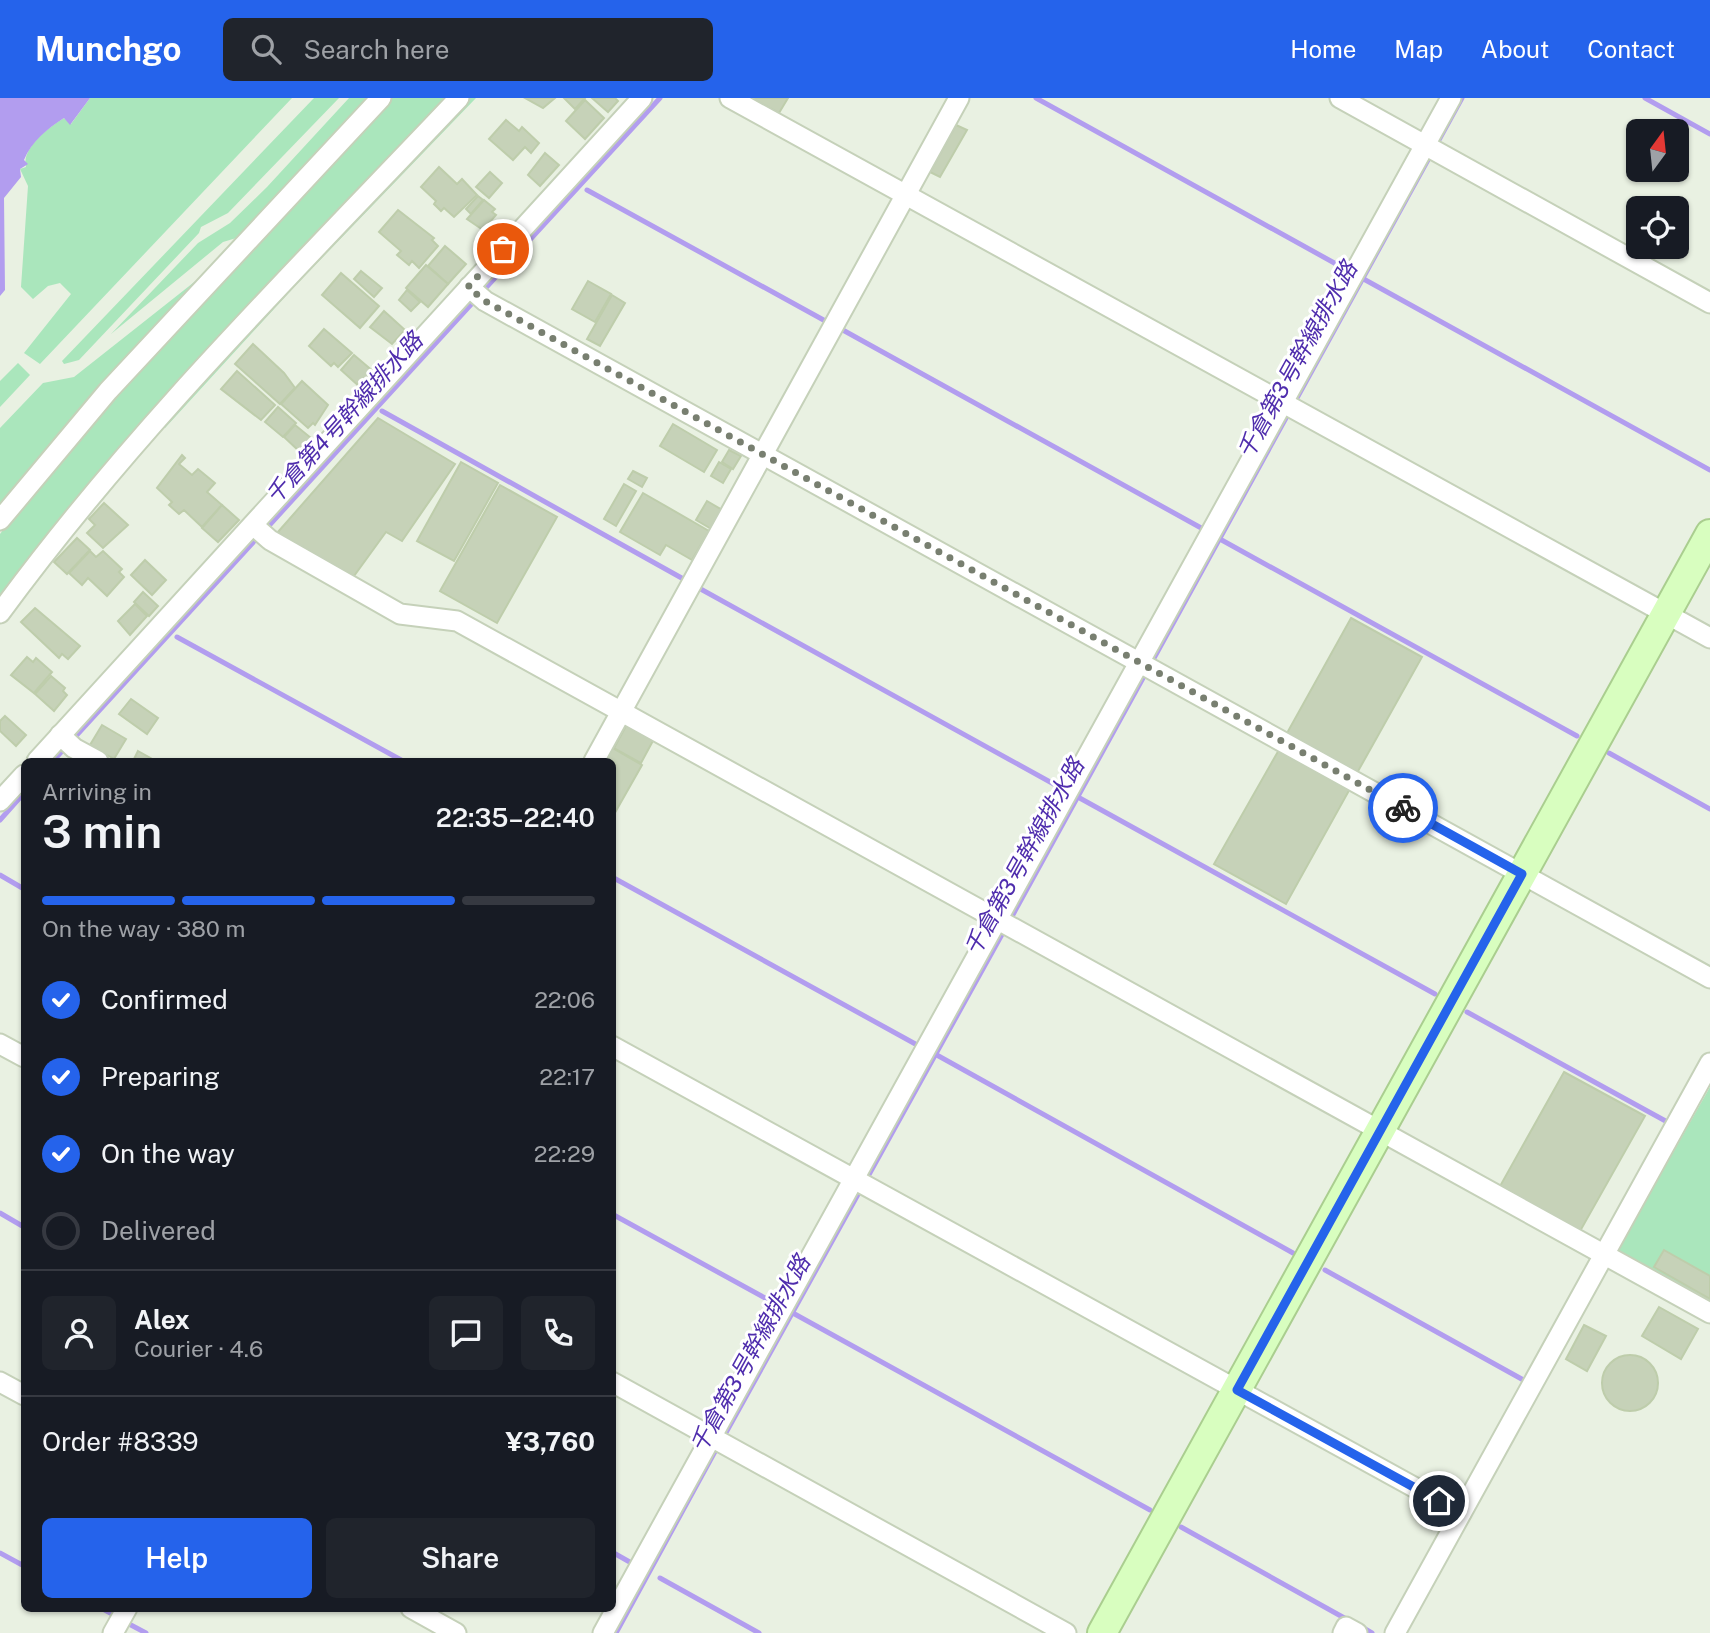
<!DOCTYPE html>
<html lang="en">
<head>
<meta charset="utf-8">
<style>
	:root { --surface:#171b24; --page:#20242c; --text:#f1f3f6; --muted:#9ea1a6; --line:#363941; --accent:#2563eb }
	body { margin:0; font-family:"Public Sans","Noto Sans JP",sans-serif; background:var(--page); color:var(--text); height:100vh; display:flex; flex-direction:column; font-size:26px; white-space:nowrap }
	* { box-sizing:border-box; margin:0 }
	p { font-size:23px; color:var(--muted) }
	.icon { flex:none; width:38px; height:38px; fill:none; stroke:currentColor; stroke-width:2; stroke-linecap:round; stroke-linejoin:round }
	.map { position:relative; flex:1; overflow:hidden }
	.drawer { position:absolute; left:21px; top:660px; width:595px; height:854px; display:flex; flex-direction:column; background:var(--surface); border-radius:10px; box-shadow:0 2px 5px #0004 }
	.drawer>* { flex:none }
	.needle { width:46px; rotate:15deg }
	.controls { position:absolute; left:1626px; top:21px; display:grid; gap:14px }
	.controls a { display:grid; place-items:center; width:63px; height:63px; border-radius:10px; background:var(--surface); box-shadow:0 2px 5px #0004; font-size:35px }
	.pin { position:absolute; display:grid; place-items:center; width:60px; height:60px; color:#fff; margin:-30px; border:4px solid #fff; border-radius:50%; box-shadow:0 2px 7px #0007 }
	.courier { position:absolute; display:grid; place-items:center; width:70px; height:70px; margin:-35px; border:5px solid #2563eb; border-radius:50%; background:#fff; color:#222; box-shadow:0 2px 9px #0007 }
	.headline em { font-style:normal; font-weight:600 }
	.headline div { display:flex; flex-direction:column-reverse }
	.headline { display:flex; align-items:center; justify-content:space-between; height:119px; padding:0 21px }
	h1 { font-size:46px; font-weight:600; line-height:52px }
	.bar { display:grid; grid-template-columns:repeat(4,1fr); gap:10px 7px; align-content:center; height:84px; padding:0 21px }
	.bar i { height:9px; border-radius:5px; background:var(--line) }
	.bar .on { background:var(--accent) }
	.bar p { grid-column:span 4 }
	.line { display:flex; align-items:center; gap:18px; padding:0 21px; border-top:2px solid var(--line) }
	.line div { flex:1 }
	.round { display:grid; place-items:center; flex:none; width:74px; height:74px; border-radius:10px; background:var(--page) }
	ol { padding:0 21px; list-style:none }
	li { display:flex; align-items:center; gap:21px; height:77px }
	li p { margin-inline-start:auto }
	li .icon { padding:7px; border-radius:50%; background:var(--accent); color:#fff; stroke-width:4 }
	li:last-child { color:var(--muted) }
	li i { width:38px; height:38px; border:4px solid var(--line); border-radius:50% }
	.action { display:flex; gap:14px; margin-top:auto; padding:14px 21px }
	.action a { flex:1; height:80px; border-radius:10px; background:var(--accent); color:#fff; font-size:28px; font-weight:600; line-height:80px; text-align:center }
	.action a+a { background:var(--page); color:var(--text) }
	header { display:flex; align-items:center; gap:42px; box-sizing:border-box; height:98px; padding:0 35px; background:var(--accent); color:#fff }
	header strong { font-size:33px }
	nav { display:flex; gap:38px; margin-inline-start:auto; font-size:24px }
	.search { width:490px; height:63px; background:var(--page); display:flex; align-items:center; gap:18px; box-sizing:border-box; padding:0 24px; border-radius:10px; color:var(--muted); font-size:26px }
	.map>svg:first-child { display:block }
</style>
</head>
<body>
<header>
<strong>Munchgo</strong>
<div class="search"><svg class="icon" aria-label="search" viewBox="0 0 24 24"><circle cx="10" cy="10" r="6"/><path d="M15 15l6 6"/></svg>Search here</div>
<nav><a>Home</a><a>Map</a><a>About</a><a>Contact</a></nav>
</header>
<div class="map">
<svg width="1710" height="1535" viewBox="0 0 1710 1535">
	<rect width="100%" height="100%" fill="#e9f1e2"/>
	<!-- green -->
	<g fill="#aae6bc">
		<path d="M90,0H292L40,266L24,255L71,196L60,185L48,188L33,201L21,189L28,88L20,71L26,69C21,50 49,29 64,20L71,26Z"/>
		<path d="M314,0H339L228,115L201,129L199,135L79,262L64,266L62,263Z"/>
		<path d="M349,0H371L243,138L223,144L111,236L198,145L230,125L267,89Z"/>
		<path d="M392,0H450L0,504V436L24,404L114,300Z"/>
		<path d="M461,0H476L295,188L165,330L159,325Z"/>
		<path d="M212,170L0,410V330L43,285L74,279Z"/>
		<path d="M18,265L30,277L0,309V283Z"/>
		<path d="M1710,989V1207L1620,1158L1619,1150Z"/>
	</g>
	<!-- water -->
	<path fill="#b29def" d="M0,0H90L70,27L64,20C48,30 31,44 24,62L28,66L20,71L21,79L4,100L5,192L0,198Z"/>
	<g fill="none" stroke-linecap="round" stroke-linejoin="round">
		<!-- stream -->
		<g stroke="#b29def" stroke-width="5">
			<path d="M1036,0L1347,172"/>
			<path d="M1645,0L1710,36"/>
			<path d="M587,92L829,225"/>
			<path d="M1360,179L1710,372"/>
			<path d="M482,194L660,0"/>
			<path d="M841,231L1203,431"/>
			<path d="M382,313L687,483"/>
			<path d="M265,432L476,201"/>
			<path d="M1218,440L1577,638"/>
			<path d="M697,489L1061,690"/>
			<path d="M177,539L403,663"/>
			<path d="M1609,655L1710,711"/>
			<path d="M53,663L258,439"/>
			<path d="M1076,698L1435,896"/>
			<path d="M0,722L24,695"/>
			<path d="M0,777L24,791"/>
			<path d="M612,779L919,948"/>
			<path d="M1010,822L1462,0"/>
			<path d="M1467,914L1671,1026"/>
			<path d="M935,956L1293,1155"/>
			<path d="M866,1082L1005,831"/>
			<path d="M0,1115L24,1129"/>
			<path d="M612,1116L776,1206"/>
			<path d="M1325,1172L1527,1284"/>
			<path d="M791,1214L1150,1412"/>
			<path d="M723,1340L861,1091"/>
			<path d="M1181,1429L1348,1522"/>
			<path d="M612,1454L635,1467"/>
			<path d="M0,1455L24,1468"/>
			<path d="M660,1480L759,1535"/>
			<path d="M101,1510L114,1517"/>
			<path d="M129,1526L146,1535"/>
			<path d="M1360,1528L1372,1535"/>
			<path d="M616,1535L718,1348"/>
		</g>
	</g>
	<!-- building -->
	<g fill="#c6d2b8" stroke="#becdab" stroke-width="2">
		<path d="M525,0H555L543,10Z"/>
		<path d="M564,0H585L575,11Z"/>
		<path d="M592,0H615L618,3L608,14Z"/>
		<path d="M751,0H788L779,15Z"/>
		<path d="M585,2L604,20L585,41L566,23Z"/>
		<path d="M506,22L519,33L522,29L539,45L531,55L525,49L513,62L489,41Z"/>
		<path d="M956,27L967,32L940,79L930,74Z"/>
		<path d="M545,55L559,67L540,88L528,77Z"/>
		<path d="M439,69L457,86L462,81L477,97L454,119L444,110L441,113L434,106L436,103L421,89Z"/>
		<path d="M490,74L502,85L489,100L476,89Z"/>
		<path d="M478,98L483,102L471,116L466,111Z"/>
		<path d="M484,102L495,111L492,114L496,117L483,132L467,121Z"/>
		<path d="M398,112L434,140L432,142L438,148L419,170L412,163L409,167L397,157L401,153L379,134Z"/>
		<path d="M445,148L466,166L448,186L428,168Z"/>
		<path d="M426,167L448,186L428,209L406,190Z"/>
		<path d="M361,173L382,190L374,199L354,181Z"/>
		<path d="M341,175L379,208L360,230L322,197Z"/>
		<path d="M588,183L611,196L595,224L572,211Z"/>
		<path d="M407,192L420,204L411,213L399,202Z"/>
		<path d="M612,197L625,205L600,248L587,241Z"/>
		<path d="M384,213L405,232L392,246L370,229Z"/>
		<path d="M324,231L352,255L338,269L334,265L331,268L309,248Z"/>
		<path d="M253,246L284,275L295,290L280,306L235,266Z"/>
		<path d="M354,257L374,274L360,289L341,272Z"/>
		<path d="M237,273L275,307L261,322L221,291Z"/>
		<path d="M302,283L328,307L315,327L313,325L308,330L281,306Z"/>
		<path d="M278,309L296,325L283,339L265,324Z"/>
		<path d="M378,320L455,366L402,443L386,434L354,478L299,451L278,434Z"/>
		<path d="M673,326L717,352L704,374L660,348Z"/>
		<path d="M295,327L311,340L299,353L284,339Z"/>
		<path d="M729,352L741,358L733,371L722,364Z"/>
		<path d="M182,357L185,360L179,366L192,377L198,371L215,385L207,394L222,407L202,429L184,412L179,416L169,407L172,404L157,390Z"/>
		<path d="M461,364L498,385L454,463L417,443Z"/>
		<path d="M719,364L731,371L723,385L711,378Z"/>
		<path d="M633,373L647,380L642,389L628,381Z"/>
		<path d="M624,386L636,393L616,428L604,421Z"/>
		<path d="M500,387L557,419L497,525L440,493Z"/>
		<path d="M643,395L709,433L692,462L666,447L660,457L620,434Z"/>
		<path d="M707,403L724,413L713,432L696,422Z"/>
		<path d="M104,405L128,427L103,450L87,435L95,427L89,421Z"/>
		<path d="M222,407L239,422L218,444L202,430Z"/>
		<path d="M77,440L90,452L67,476L54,464Z"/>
		<path d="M90,453L96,459L103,453L122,471L119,474L124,479L107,498L88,480L82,487L69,475Z"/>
		<path d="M145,462L166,482L152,497L131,477Z"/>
		<path d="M143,494L158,508L149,518L134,504Z"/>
		<path d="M135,506L147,518L130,537L118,523Z"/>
		<path d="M35,510L80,548L68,561L62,556L59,560L21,524Z"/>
		<path d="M1351,520L1422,559L1357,675L1287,635Z"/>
		<path d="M27,559L33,564L36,560L52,574L34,595L11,577Z"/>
		<path d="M51,578L65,590L63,593L67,597L54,613L35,596Z"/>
		<path d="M131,601L158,620L147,636L119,616Z"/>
		<path d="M5,618L26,637L16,648L0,633V623Z"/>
		<path d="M627,626L654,641L641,665L614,650Z"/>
		<path d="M102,627L126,641L114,661L90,647Z"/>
		<path d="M609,648L642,667L612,720V663H601Z"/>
		<path d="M1280,650L1351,689L1286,806L1214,766Z"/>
		<path d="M138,653L154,662L153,663H133Z"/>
		<path d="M1564,974L1645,1018L1579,1135L1499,1090Z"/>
		<path d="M1664,1152L1710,1178V1201L1654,1169Z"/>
		<path d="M1659,1209L1698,1231L1681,1261L1642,1238Z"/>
		<path d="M1584,1227L1606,1238L1587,1273L1566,1261Z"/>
		<circle cx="1630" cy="1285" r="28"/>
	</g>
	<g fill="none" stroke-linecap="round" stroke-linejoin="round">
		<defs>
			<g id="street">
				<path d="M730,0L1710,540"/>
				<path d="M1340,0L1710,205"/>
				<path d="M469,189L485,203L1710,880"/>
				<path d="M0,422L108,293L381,0"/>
				<path d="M253,427L270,442L400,516L457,523L1710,1215"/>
				<path d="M0,515C136,329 301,167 459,0"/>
				<path d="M60,637L74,650L98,663"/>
				<path d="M37,663L642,0"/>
				<path d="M594,663L959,0"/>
				<path d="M0,703L24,677"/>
				<path d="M0,946L24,959"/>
				<path d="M612,948L1461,1415"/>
				<path d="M0,1284L24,1297"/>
				<path d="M612,1284L1066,1535"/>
				<path d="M411,1510L456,1535"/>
				<path d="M113,1535L127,1510"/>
				<path d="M603,1535L1451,0"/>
				<path d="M1343,1535L1346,1529L1357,1535"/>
				<path d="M1395,1535L1710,965"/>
			</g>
			<path id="secondary" d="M1102,1535L1710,436"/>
		</defs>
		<!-- street casing -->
		<use href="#street" stroke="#c5d1b9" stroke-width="23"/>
		<!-- secondary casing -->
		<use href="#secondary" stroke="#aace8f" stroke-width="32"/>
		<!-- street -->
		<use href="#street" stroke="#fff" stroke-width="19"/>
		<!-- secondary -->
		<use href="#secondary" stroke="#d8febf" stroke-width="28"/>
	</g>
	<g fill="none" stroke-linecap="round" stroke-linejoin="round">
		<!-- done -->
		<path stroke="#787f70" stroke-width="7" stroke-dasharray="0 12.6" d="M503,151L468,189L485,203L1403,710"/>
		<!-- route -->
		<path stroke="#2563eb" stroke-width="9" d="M1403,710L1522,776L1237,1292L1439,1403"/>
	</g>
	<g text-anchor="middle" stroke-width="6" stroke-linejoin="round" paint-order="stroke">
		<!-- water labels -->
		<g font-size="23" font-style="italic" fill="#4f2dad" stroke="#fff">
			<text transform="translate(1297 262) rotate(-61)" y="8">千倉第3号幹線排水路</text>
			<text transform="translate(344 320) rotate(-48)" y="8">千倉第4号幹線排水路</text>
			<text transform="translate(1024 759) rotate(-61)" y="8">千倉第3号幹線排水路</text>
			<text transform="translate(750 1256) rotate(-61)" y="8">千倉第3号幹線排水路</text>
		</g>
	</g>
</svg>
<div class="controls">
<a><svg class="needle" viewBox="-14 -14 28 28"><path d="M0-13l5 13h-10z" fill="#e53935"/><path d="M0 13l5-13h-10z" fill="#9ea1a6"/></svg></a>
<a><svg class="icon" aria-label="locate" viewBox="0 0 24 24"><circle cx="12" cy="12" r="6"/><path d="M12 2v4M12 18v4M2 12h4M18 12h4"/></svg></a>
</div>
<div class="pin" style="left:503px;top:151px;background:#ea580c"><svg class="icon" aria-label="bag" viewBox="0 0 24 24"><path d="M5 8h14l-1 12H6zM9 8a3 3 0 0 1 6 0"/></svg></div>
<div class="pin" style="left:1439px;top:1403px;background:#1f2937"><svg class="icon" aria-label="home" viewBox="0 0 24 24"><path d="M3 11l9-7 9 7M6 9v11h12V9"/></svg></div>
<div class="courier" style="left:1403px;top:710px"><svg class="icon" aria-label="bike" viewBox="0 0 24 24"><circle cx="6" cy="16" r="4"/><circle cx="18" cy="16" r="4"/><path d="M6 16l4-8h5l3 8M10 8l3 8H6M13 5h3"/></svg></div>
<section class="drawer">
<div class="headline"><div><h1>3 min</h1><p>Arriving in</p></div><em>22:35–22:40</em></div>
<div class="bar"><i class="on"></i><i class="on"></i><i class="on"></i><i></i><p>On the way · 380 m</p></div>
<ol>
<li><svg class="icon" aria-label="check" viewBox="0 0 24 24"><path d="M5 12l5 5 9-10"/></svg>Confirmed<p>22:06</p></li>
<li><svg class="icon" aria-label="check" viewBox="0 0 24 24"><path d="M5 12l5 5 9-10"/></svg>Preparing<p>22:17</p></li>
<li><svg class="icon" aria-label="check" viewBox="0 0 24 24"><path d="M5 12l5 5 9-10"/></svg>On the way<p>22:29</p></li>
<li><i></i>Delivered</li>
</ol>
<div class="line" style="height:126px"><a class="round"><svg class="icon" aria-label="person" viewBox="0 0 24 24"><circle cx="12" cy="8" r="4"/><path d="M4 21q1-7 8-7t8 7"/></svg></a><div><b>Alex</b><p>Courier · 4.6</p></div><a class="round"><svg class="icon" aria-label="chat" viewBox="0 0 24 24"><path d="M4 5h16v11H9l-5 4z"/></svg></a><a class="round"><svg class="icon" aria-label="phone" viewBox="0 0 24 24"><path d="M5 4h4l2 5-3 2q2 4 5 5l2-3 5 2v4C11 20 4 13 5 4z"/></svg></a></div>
<div class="line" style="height:91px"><div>Order #8339</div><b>¥3,760</b></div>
<div class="action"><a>Help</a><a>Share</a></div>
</section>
</div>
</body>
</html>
